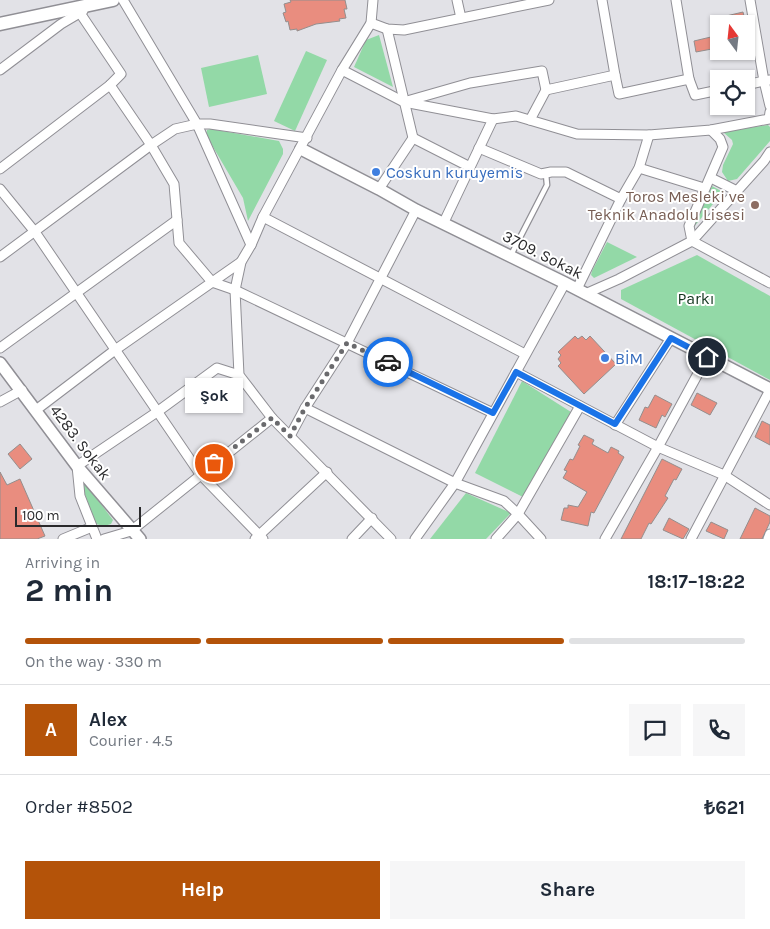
<!DOCTYPE html>
<html lang="en">
<head>
<meta charset="utf-8">
<style>
	:root { --surface:#fff; --page:#f6f6f7; --text:#1f2937; --muted:#747a83; --line:#e0e1e3; --accent:#b45309 }
	body { margin:0; font-family:Karla,sans-serif; background:var(--page); color:var(--text); height:100vh; display:flex; flex-direction:column; font-size:19px; white-space:nowrap }
	* { box-sizing:border-box; margin:0 }
	p { font-size:16px; color:var(--muted) }
	.icon { flex:none; width:28px; height:28px; fill:none; stroke:currentColor; stroke-width:2; stroke-linecap:round; stroke-linejoin:round }
	.map { position:relative; height:539px; overflow:hidden }
	.drawer { display:flex; flex-direction:column; background:var(--surface); flex:1 }
	.drawer>* { flex:none }
	.needle { width:32px; rotate:345deg }
	.buttons { position:absolute; left:710px; top:15px; display:grid; gap:10px }
	.buttons a { display:grid; place-items:center; width:45px; height:45px; border-radius:0px; background:var(--surface); box-shadow:0 1px 4px #0004; font-size:25px }
	.scale { position:absolute; left:15px; bottom:12px; width:126px; box-sizing:border-box; padding-left:5px; border:2px solid #2a2a2c; border-top:0; font-size:14px; line-height:18px; white-space:nowrap; color:#2a2a2c; -webkit-text-stroke:4px #fff; paint-order:stroke }
	.pin { position:absolute; display:grid; place-items:center; width:42px; height:42px; color:#fff; margin:-21px; border:2px solid #fff; border-radius:50%; box-shadow:0 1px 5px #0007 }
	.courier { position:absolute; display:grid; place-items:center; width:50px; height:50px; margin:-25px; border:4px solid #1a73e8; border-radius:50%; background:#fff; color:#222; box-shadow:0 1px 6px #0007 }
	.bubble { position:absolute; height:35px; border-radius:0px; background:var(--surface); box-shadow:0 1px 4px #0004; font-size:16px; font-weight:700; line-height:35px; text-align:center }
	.overview em { font-style:normal; font-weight:700 }
	.overview div { display:flex; flex-direction:column-reverse }
	.overview { display:flex; align-items:center; justify-content:space-between; height:85px; padding:0 25px }
	h1 { font-size:32px; font-weight:700; line-height:38px }
	.bar { display:grid; grid-template-columns:repeat(4,1fr); gap:8px 5px; align-content:center; height:60px; padding:0 25px }
	.bar i { height:6px; border-radius:4px; background:var(--line) }
	.bar .selected { background:var(--accent) }
	.bar p { grid-column:span 4 }
	.line { display:flex; align-items:center; gap:12px; padding:0 25px; border-top:1px solid var(--line) }
	.line div { flex:1 }
	.round { display:grid; place-items:center; flex:none; width:52px; height:52px; border-radius:0px; background:var(--page) }
	.action { display:flex; gap:10px; margin-top:auto; padding:10px 25px }
	.action a { flex:1; height:58px; border-radius:0px; background:var(--accent); color:#fff; font-size:20px; font-weight:700; line-height:58px; text-align:center }
	.action a+a { background:var(--page); color:var(--text) }
	.map>svg:first-child { display:block }
</style>
</head>
<body>
<div class="map">
<svg width="770" height="539" viewBox="0 0 770 539">
	<rect width="100%" height="100%" fill="#e2e2e7"/>
	<!-- green -->
	<g fill="#93d9a7">
		<path d="M379,35L393,87L354,67L366,40Z"/>
		<path d="M306,51L327,60L295,131L274,121Z"/>
		<path d="M258,55L267,94L209,107L201,68Z"/>
		<path d="M768,125L770,127V141L737,179L728,181L722,172L723,165L733,144L732,140L723,132Z"/>
		<path d="M211,129L279,141L283,149V154L248,221L243,198L206,135L207,130Z"/>
		<path d="M712,186L723,192L693,228Z"/>
		<path d="M607,242L637,257L594,278L591,275L592,271Z"/>
		<path d="M697,255L770,296V380L621,299V290Z"/>
		<path d="M522,381L571,412L523,497L475,473Z"/>
		<path d="M82,479L113,520L111,524L104,526L96,524L83,489Z"/>
		<path d="M466,493L511,513L486,539H430Z"/>
	</g>
	<!-- building -->
	<g fill="#e98d7f" stroke="#948e8d">
		<path d="M290,0H345L347,9H344L346,18L339,19L340,21L316,24L297,31V29L290,30L288,21L286,22L283,13L286,12L284,4L291,2Z"/>
		<path d="M743,12L746,24H724L722,17Z"/>
		<path d="M715,36L717,48L696,52L694,41Z"/>
		<path d="M575,336L578,339L582,336L586,340L590,336L616,364L584,394L558,366L561,363L558,359L561,355L558,352Z"/>
		<path d="M697,393L717,403L710,415L691,405Z"/>
		<path d="M655,395L672,404L665,417L662,415L656,428L639,420L645,407L648,408Z"/>
		<path d="M762,421L770,425V445L755,437Z"/>
		<path d="M584,435L594,440L592,444L608,453L611,447L619,451L618,453L624,457L594,513L591,512L588,526L561,520L564,508H568V505L578,507L587,492L563,478L567,471L564,470L570,459L573,460L580,446L578,445Z"/>
		<path d="M20,444L32,459L20,469L8,454Z"/>
		<path d="M662,459L682,469L676,480L674,479L665,496L668,498L651,524L649,523L641,539H621Z"/>
		<path d="M0,472L7,485L20,479L45,536L37,539H0Z"/>
		<path d="M755,508L770,516V522L762,539H740Z"/>
		<path d="M669,518L689,529L683,539L663,530Z"/>
		<path d="M711,522L728,530L724,539L706,531Z"/>
	</g>
	<g fill="none" stroke-linecap="round" stroke-linejoin="round">
		<defs>
			<path id="service" d="M511,255L547,185L546,174"/>
			<g id="minor">
				<path d="M123,0L197,124H210L307,138"/>
				<path d="M373,0L371,23L342,70L263,217L251,245L241,262L235,290L239,375L272,418L391,539"/>
				<path d="M457,0L461,18"/>
				<path d="M602,0L615,75"/>
				<path d="M676,0L689,79"/>
				<path d="M371,23L387,29L404,30L549,0"/>
				<path d="M0,70L61,24L83,11"/>
				<path d="M342,70L404,102L493,119L516,116L577,134L649,135L711,130L769,119L770,112"/>
				<path d="M770,80L764,81L770,106"/>
				<path d="M110,85L151,145L174,184L179,243L212,282L235,290L493,413"/>
				<path d="M746,85L764,81L750,0"/>
				<path d="M407,101L470,83L542,71L546,90L615,75L619,94L689,79L695,95L719,90"/>
				<path d="M530,120L546,90"/>
				<path d="M711,130L720,139L723,147L689,226L692,241L770,283"/>
				<path d="M413,138L470,167"/>
				<path d="M479,148L541,174L551,172H566L621,199"/>
				<path d="M639,168L704,188"/>
				<path d="M0,169L110,85L121,74L80,13"/>
				<path d="M711,178L737,191"/>
				<path d="M0,189L35,232L200,474L263,539"/>
				<path d="M379,189L413,138L387,29"/>
				<path d="M263,217L525,354"/>
				<path d="M444,222L493,119"/>
				<path d="M0,257L151,145L175,129L197,124L251,245"/>
				<path d="M577,289L621,199L639,168L649,135"/>
				<path d="M585,294L619,279L692,241L764,161L770,152"/>
				<path d="M0,348L177,220"/>
				<path d="M516,372L658,447L724,475L770,505"/>
				<path d="M0,402L22,390"/>
				<path d="M305,408L455,483L504,501L518,514L541,539"/>
				<path d="M36,410L115,350L241,262"/>
				<path d="M615,425L671,338"/>
				<path d="M290,436L305,408L347,343L416,210"/>
				<path d="M63,539L92,527"/>
				<path d="M97,539L80,496L77,466L157,412L217,368L239,375"/>
				<path d="M104,539L131,531L272,418"/>
				<path d="M255,539L327,472"/>
				<path d="M352,539L372,518"/>
				<path d="M415,539L455,483L565,283"/>
				<path d="M496,539L518,514L580,406"/>
				<path d="M605,539L658,447L707,357"/>
				<path d="M691,539L770,390"/>
				<path d="M768,539L770,534"/>
			</g>
			<g id="tertiary">
				<path d="M301,149L379,189L416,210L565,283L770,389"/>
				<path d="M0,363L77,466L140,539"/>
			</g>
			<path id="secondary" d="M0,24L113,0"/>
		</defs>
		<!-- service casing -->
		<use href="#service" stroke="#908f95" stroke-width="7"/>
		<!-- minor casing -->
		<use href="#minor" stroke="#908f95" stroke-width="11"/>
		<!-- tertiary casing -->
		<use href="#tertiary" stroke="#908f95" stroke-width="14"/>
		<!-- secondary casing -->
		<use href="#secondary" stroke="#908f95" stroke-width="15"/>
		<!-- service -->
		<use href="#service" stroke="#fff" stroke-width="4.5"/>
		<!-- minor -->
		<use href="#minor" stroke="#fff" stroke-width="9"/>
		<!-- tertiary -->
		<use href="#tertiary" stroke="#fff" stroke-width="11"/>
		<!-- secondary -->
		<use href="#secondary" stroke="#fff" stroke-width="12"/>
	</g>
	<g fill="none" stroke-linecap="round" stroke-linejoin="round">
		<!-- done -->
		<path stroke="#6a6a6d" stroke-width="5" stroke-dasharray="0 9" d="M214,463L272,418L290,436L305,408L347,343L388,362"/>
		<!-- route -->
		<path stroke="#1a73e8" stroke-width="6" d="M388,362L493,413L516,372L615,424L671,338L707,357"/>
	</g>
	<!-- markers -->
	<g fill="#3f7fe0" stroke="#fff" stroke-width="2">
		<circle cx="376" cy="172" r="5"/>
		<circle cx="605" cy="358" r="5"/>
	</g>
	<circle fill="#8d6e63" stroke="#fff" stroke-width="2" cx="755" cy="205" r="5"/>
	<g text-anchor="middle" stroke-width="4" stroke-linejoin="round" paint-order="stroke">
		<!-- shop labels -->
		<g font-size="16" fill="#366cbe" stroke="#fff" text-anchor="start">
			<text x="386" y="178">Coskun kuruyemis</text>
			<text x="615" y="364">BİM</text>
		</g>
		<!-- education labels -->
		<g font-size="16" fill="#785e54" stroke="#fff" text-anchor="end">
			<text x="745" y="202">Toros Mesleki ve<tspan x="745" dy="18">Teknik Anadolu Lisesi</tspan></text>
		</g>
		<!-- street labels -->
		<g font-size="16" fill="#2a2a2c" stroke="#fff">
			<text transform="translate(543 254) rotate(27)" y="6">3709. Sokak</text>
			<text transform="translate(81 442) rotate(53)" y="6">4283. Sokak</text>
		</g>
		<!-- park labels -->
		<g font-size="16" fill="#12351e" stroke="#fff">
			<text x="696" y="304">Parkı</text>
		</g>
	</g>
</svg>
<div class="buttons">
<a><svg class="needle" viewBox="-14 -14 28 28"><path d="M0-13l5 13h-10z" fill="#e53935"/><path d="M0 13l5-13h-10z" fill="#747a83"/></svg></a>
<a><svg class="icon" aria-label="locate" viewBox="0 0 24 24"><circle cx="12" cy="12" r="6"/><path d="M12 2v4M12 18v4M2 12h4M18 12h4"/></svg></a>
</div>
<div class="scale">100 m</div>
<div class="pin" style="left:214px;top:463px;background:#ea580c"><svg class="icon" aria-label="bag" viewBox="0 0 24 24"><path d="M5 8h14l-1 12H6zM9 8a3 3 0 0 1 6 0"/></svg></div>
<div class="pin" style="left:707px;top:357px;background:#1f2937"><svg class="icon" aria-label="home" viewBox="0 0 24 24"><path d="M3 11l9-7 9 7M6 9v11h12V9"/></svg></div>
<div class="courier" style="left:388px;top:362px"><svg class="icon" aria-label="car" viewBox="0 0 24 24"><path d="M5 17H2v-5l4-1 3-4h7l3 4 3 1v5h-3M9 17h6M6 11h13"/><circle cx="7" cy="17" r="2"/><circle cx="17" cy="17" r="2"/></svg></div>
<div class="bubble" style="left:185px;top:378px;width:58px">Şok</div>
</div>
<section class="drawer">
<div class="overview"><div><h1>2 min</h1><p>Arriving in</p></div><em>18:17–18:22</em></div>
<div class="bar"><i class="selected"></i><i class="selected"></i><i class="selected"></i><i></i><p>On the way · 330 m</p></div>
<div class="line" style="height:90px"><b class="round" style="background:var(--accent);color:#fff">A</b><div><b>Alex</b><p>Courier · 4.5</p></div><a class="round"><svg class="icon" aria-label="chat" viewBox="0 0 24 24"><path d="M4 5h16v11H9l-5 4z"/></svg></a><a class="round"><svg class="icon" aria-label="phone" viewBox="0 0 24 24"><path d="M5 4h4l2 5-3 2q2 4 5 5l2-3 5 2v4C11 20 4 13 5 4z"/></svg></a></div>
<div class="line" style="height:65px"><div>Order #8502</div><b>₺621</b></div>
<div class="action"><a>Help</a><a>Share</a></div>
</section>
</body>
</html>
